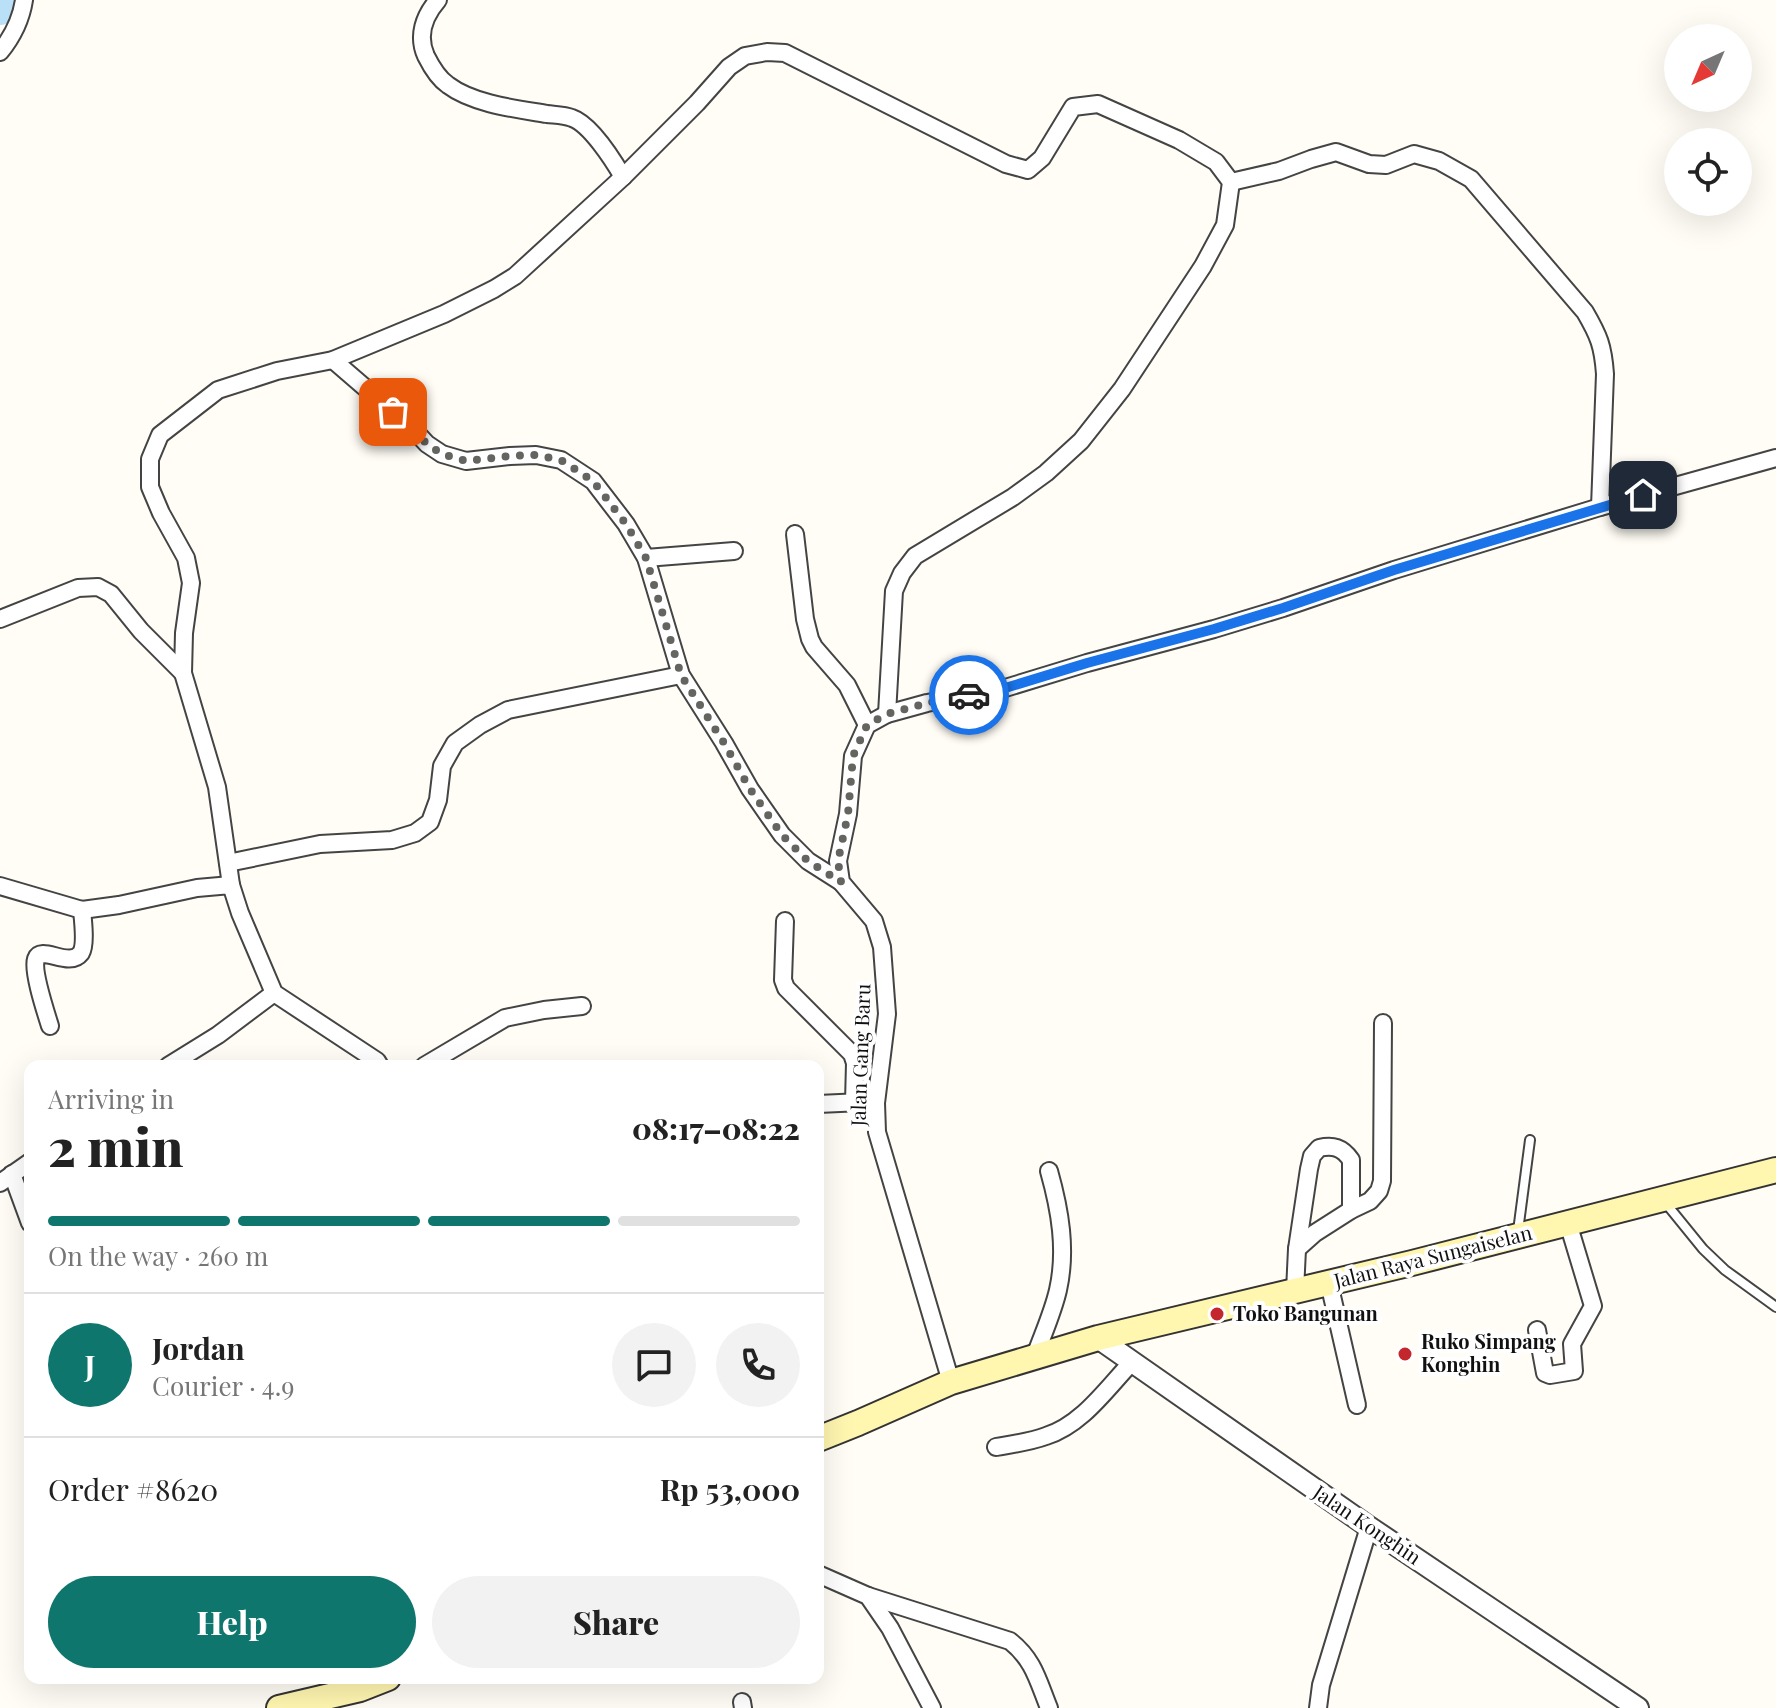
<!DOCTYPE html>
<html lang="en">
<head>
<meta charset="utf-8">
<style>
	:root { --surface:#fff; --page:#f2f2f2; --text:#222; --muted:#767676; --line:#e0e0e0; --accent:#0f766e }
	body { margin:0; font-family:"Playfair Display",serif; background:var(--page); color:var(--text); height:100vh; display:flex; flex-direction:column; font-size:30px; white-space:nowrap }
	* { box-sizing:border-box; margin:0 }
	p { font-size:26px; color:var(--muted) }
	.icon { flex:none; width:44px; height:44px; fill:none; stroke:currentColor; stroke-width:2; stroke-linecap:round; stroke-linejoin:round }
	.map { position:relative; flex:1; overflow:hidden }
	.panel { position:absolute; left:24px; top:1060px; width:800px; height:624px; display:flex; flex-direction:column; background:var(--surface); border-radius:16px; box-shadow:0 8px 32px #0002 }
	.panel>* { flex:none }
	.needle { width:52px; rotate:224deg }
	.buttons { position:absolute; left:1664px; top:24px; display:grid; gap:16px }
	.buttons a { display:grid; place-items:center; width:88px; height:88px; border-radius:50%; background:var(--surface); box-shadow:0 8px 32px #0002; font-size:40px }
	.pin { position:absolute; display:grid; place-items:center; width:68px; height:68px; color:#fff; margin:-34px; border-radius:16px; box-shadow:0 4px 12px #0006 }
	.courier { position:absolute; display:grid; place-items:center; width:80px; height:80px; margin:-40px; border:6px solid #1a73e8; border-radius:50%; background:#fff; color:#222; box-shadow:0 2px 10px #0007 }
	.head em { font-style:normal; font-weight:800 }
	.head div { display:flex; flex-direction:column-reverse }
	.head { display:flex; align-items:center; justify-content:space-between; height:136px; padding:0 24px }
	h1 { font-size:52px; font-weight:800; line-height:60px }
	.bar { display:grid; grid-template-columns:repeat(4,1fr); gap:12px 8px; align-content:center; height:96px; padding:0 24px }
	.bar i { height:10px; border-radius:6px; background:var(--line) }
	.bar .on { background:var(--accent) }
	.bar p { grid-column:span 4 }
	.line { display:flex; align-items:center; gap:20px; padding:0 24px; border-top:2px solid var(--line) }
	.line div { flex:1 }
	.round { display:grid; place-items:center; flex:none; width:84px; height:84px; border-radius:42px; background:var(--page) }
	.primary-button { display:flex; gap:16px; margin-top:auto; padding:16px 24px }
	.primary-button a { flex:1; height:92px; border-radius:48px; background:var(--accent); color:#fff; font-size:32px; font-weight:800; line-height:92px; text-align:center }
	.primary-button a+a { background:var(--page); color:var(--text) }
	.map>svg:first-child { display:block }
</style>
</head>
<body>
<div class="map">
<svg width="1776" height="1708" viewBox="0 0 1776 1708">
	<rect width="100%" height="100%" fill="#fffdf5"/>
	<g fill="none" stroke-linecap="round" stroke-linejoin="round">
		<!-- river -->
		<path stroke="#b9e0f7" stroke-width="32" d="M0,9L10,0"/>
		<defs>
			<g id="service">
				<path d="M1664,1201L1703,1249L1725,1270L1776,1307"/>
				<path d="M1518,1231L1530,1140"/>
			</g>
			<g id="minor">
				<path d="M438,0C424,16 417,36 426,56C431,66 439,79 448,85C473,104 517,109 547,114C555,115 564,115 572,118C590,124 613,160 623,177"/>
				<path d="M0,52C13,36 21,20 24,0"/>
				<path d="M1231,182L1279,171L1311,159L1336,152L1369,164L1386,165L1414,154L1439,161L1471,179L1585,312C1599,336 1603,346 1605,374L1600,507"/>
				<path d="M333,360L413,429L427,444L442,454L466,461L510,456L536,455L561,460L593,481L626,524L646,558L681,675L724,743L750,789L782,835L808,861L841,882"/>
				<path d="M795,534L805,619L810,639L814,647L847,685L867,725"/>
				<path d="M646,558L734,551"/>
				<path d="M0,619L78,588L98,587L111,594L141,631L183,673"/>
				<path d="M228,863L320,844L392,840L415,833L430,822L438,800L442,766L455,743L480,725L508,710L681,675"/>
				<path d="M231,885L217,787L183,673L184,633L191,583L186,558L161,513L150,487V459L160,435L218,390L277,371L333,360L444,314L494,289L515,276L623,177L697,103L729,67L745,56L767,52L785,53L1006,164L1028,170L1042,158L1073,107L1098,104L1179,140L1216,162L1231,182L1225,225L1203,266L1122,389L1081,441L1046,473L1013,497L915,556L902,573L894,591L887,714"/>
				<path d="M0,886L82,910L119,905L197,888L231,885L240,913L274,993L377,1061L380,1066"/>
				<path d="M785,921L783,980L786,988L852,1054L855,1063L854,1102"/>
				<path d="M50,1026C46,1013 32,971 36,959C41,944 69,969 81,953C86,945 83,920 82,910"/>
				<path d="M168,1066L218,1035L274,993"/>
				<path d="M424,1066L505,1018L544,1010L582,1006"/>
				<path d="M818,1104L862,1102"/>
				<path d="M12,1174L30,1223"/>
				<path d="M0,1183L30,1162"/>
				<path d="M1297,1249L1315,1233L1351,1210L1370,1201L1379,1191L1382,1181L1383,1023"/>
				<path d="M1329,1283L1357,1405"/>
				<path d="M1295,1291L1297,1249L1309,1169L1312,1156L1319,1148C1333,1145 1342,1147 1351,1160V1210"/>
				<path d="M1537,1330L1545,1373L1550,1375L1574,1371L1572,1344L1593,1306L1568,1223"/>
				<path d="M1035,1356C1043,1334 1053,1312 1058,1290C1067,1250 1060,1210 1049,1171"/>
				<path d="M951,1382L877,1132L876,1103L887,1014L882,947L874,921L841,882L838,861L848,814L853,756L867,725L887,714L927,703L1002,689L1087,663L1214,629L1283,608L1394,570L1600,507L1776,458"/>
				<path d="M996,1447C1013,1444 1030,1442 1046,1436C1082,1425 1107,1388 1132,1362"/>
				<path d="M818,1574L868,1596L890,1628L932,1708"/>
				<path d="M868,1596L1010,1641C1034,1660 1038,1681 1049,1708"/>
				<path d="M742,1702L743,1708"/>
				<path d="M1318,1708L1321,1685L1369,1527"/>
			</g>
			<path id="tertiary" d="M1098,1338L1369,1527L1638,1708"/>
			<g id="secondary">
				<path d="M818,1439L858,1423L951,1382L1098,1338L1412,1263L1776,1170"/>
				<path d="M279,1708L360,1689L388,1678"/>
			</g>
		</defs>
		<!-- service casing -->
		<use href="#service" stroke="#444" stroke-width="12"/>
		<!-- minor casing -->
		<use href="#minor" stroke="#444" stroke-width="20"/>
		<!-- tertiary casing -->
		<use href="#tertiary" stroke="#444" stroke-width="24"/>
		<!-- secondary casing -->
		<use href="#secondary" stroke="#333" stroke-width="28"/>
		<!-- service -->
		<use href="#service" stroke="#fff" stroke-width="8"/>
		<!-- minor -->
		<use href="#minor" stroke="#fff" stroke-width="16"/>
		<!-- tertiary -->
		<use href="#tertiary" stroke="#fff" stroke-width="20"/>
		<!-- secondary -->
		<use href="#secondary" stroke="#fff6b0" stroke-width="24"/>
	</g>
	<g fill="none" stroke-linecap="round" stroke-linejoin="round">
		<!-- done -->
		<path stroke="#646461" stroke-width="8" stroke-dasharray="0 14.4" d="M393,412L413,429L427,444L442,454L466,461L510,456L536,455L561,460L593,481L626,524L646,558L681,675L724,743L750,789L782,835L808,861L841,882L838,861L848,814L853,756L867,725L887,714L927,703L969,695"/>
		<!-- route -->
		<path stroke="#1a73e8" stroke-width="10" d="M969,695L1002,689L1087,663L1214,629L1283,608L1394,570L1643,495"/>
	</g>
	<!-- markers -->
	<g fill="#c4262e" stroke="#fff" stroke-width="3">
		<circle cx="1217" cy="1314" r="8"/>
		<circle cx="1405" cy="1354" r="8"/>
	</g>
	<g text-anchor="middle" stroke-width="8" stroke-linejoin="round" paint-order="stroke">
		<!-- street labels -->
		<g font-size="20" fill="#111" stroke="#fff">
			<text transform="translate(861 1055) rotate(-88)" y="7">Jalan Gang Baru</text>
			<text transform="translate(1433 1257) rotate(-14)" y="7">Jalan Raya Sungaiselan</text>
			<text transform="translate(1367 1525) rotate(34)" y="7">Jalan Konghin</text>
		</g>
		<!-- poi labels -->
		<g font-size="20" font-weight="bold" fill="#111" stroke="#fff" text-anchor="start">
			<text x="1233" y="1321">Toko Bangunan</text>
			<text x="1421" y="1349">Ruko Simpang<tspan x="1421" dy="23">Konghin</tspan></text>
		</g>
	</g>
</svg>
<div class="buttons">
<a><svg class="needle" viewBox="-14 -14 28 28"><path d="M0-13l5 13h-10z" fill="#e53935"/><path d="M0 13l5-13h-10z" fill="#767676"/></svg></a>
<a><svg class="icon" aria-label="locate" viewBox="0 0 24 24"><circle cx="12" cy="12" r="6"/><path d="M12 2v4M12 18v4M2 12h4M18 12h4"/></svg></a>
</div>
<div class="pin" style="left:393px;top:412px;background:#ea580c"><svg class="icon" aria-label="bag" viewBox="0 0 24 24"><path d="M5 8h14l-1 12H6zM9 8a3 3 0 0 1 6 0"/></svg></div>
<div class="pin" style="left:1643px;top:495px;background:#1f2937"><svg class="icon" aria-label="home" viewBox="0 0 24 24"><path d="M3 11l9-7 9 7M6 9v11h12V9"/></svg></div>
<div class="courier" style="left:969px;top:695px"><svg class="icon" aria-label="car" viewBox="0 0 24 24"><path d="M5 17H2v-5l4-1 3-4h7l3 4 3 1v5h-3M9 17h6M6 11h13"/><circle cx="7" cy="17" r="2"/><circle cx="17" cy="17" r="2"/></svg></div>
<section class="panel">
<div class="head"><div><h1>2 min</h1><p>Arriving in</p></div><em>08:17–08:22</em></div>
<div class="bar"><i class="on"></i><i class="on"></i><i class="on"></i><i></i><p>On the way · 260 m</p></div>
<div class="line" style="height:144px"><b class="round" style="background:var(--accent);color:#fff">J</b><div><b>Jordan</b><p>Courier · 4.9</p></div><a class="round"><svg class="icon" aria-label="chat" viewBox="0 0 24 24"><path d="M4 5h16v11H9l-5 4z"/></svg></a><a class="round"><svg class="icon" aria-label="phone" viewBox="0 0 24 24"><path d="M5 4h4l2 5-3 2q2 4 5 5l2-3 5 2v4C11 20 4 13 5 4z"/></svg></a></div>
<div class="line" style="height:104px"><div>Order #8620</div><b>Rp 53,000</b></div>
<div class="primary-button"><a>Help</a><a>Share</a></div>
</section>
</div>
</body>
</html>
